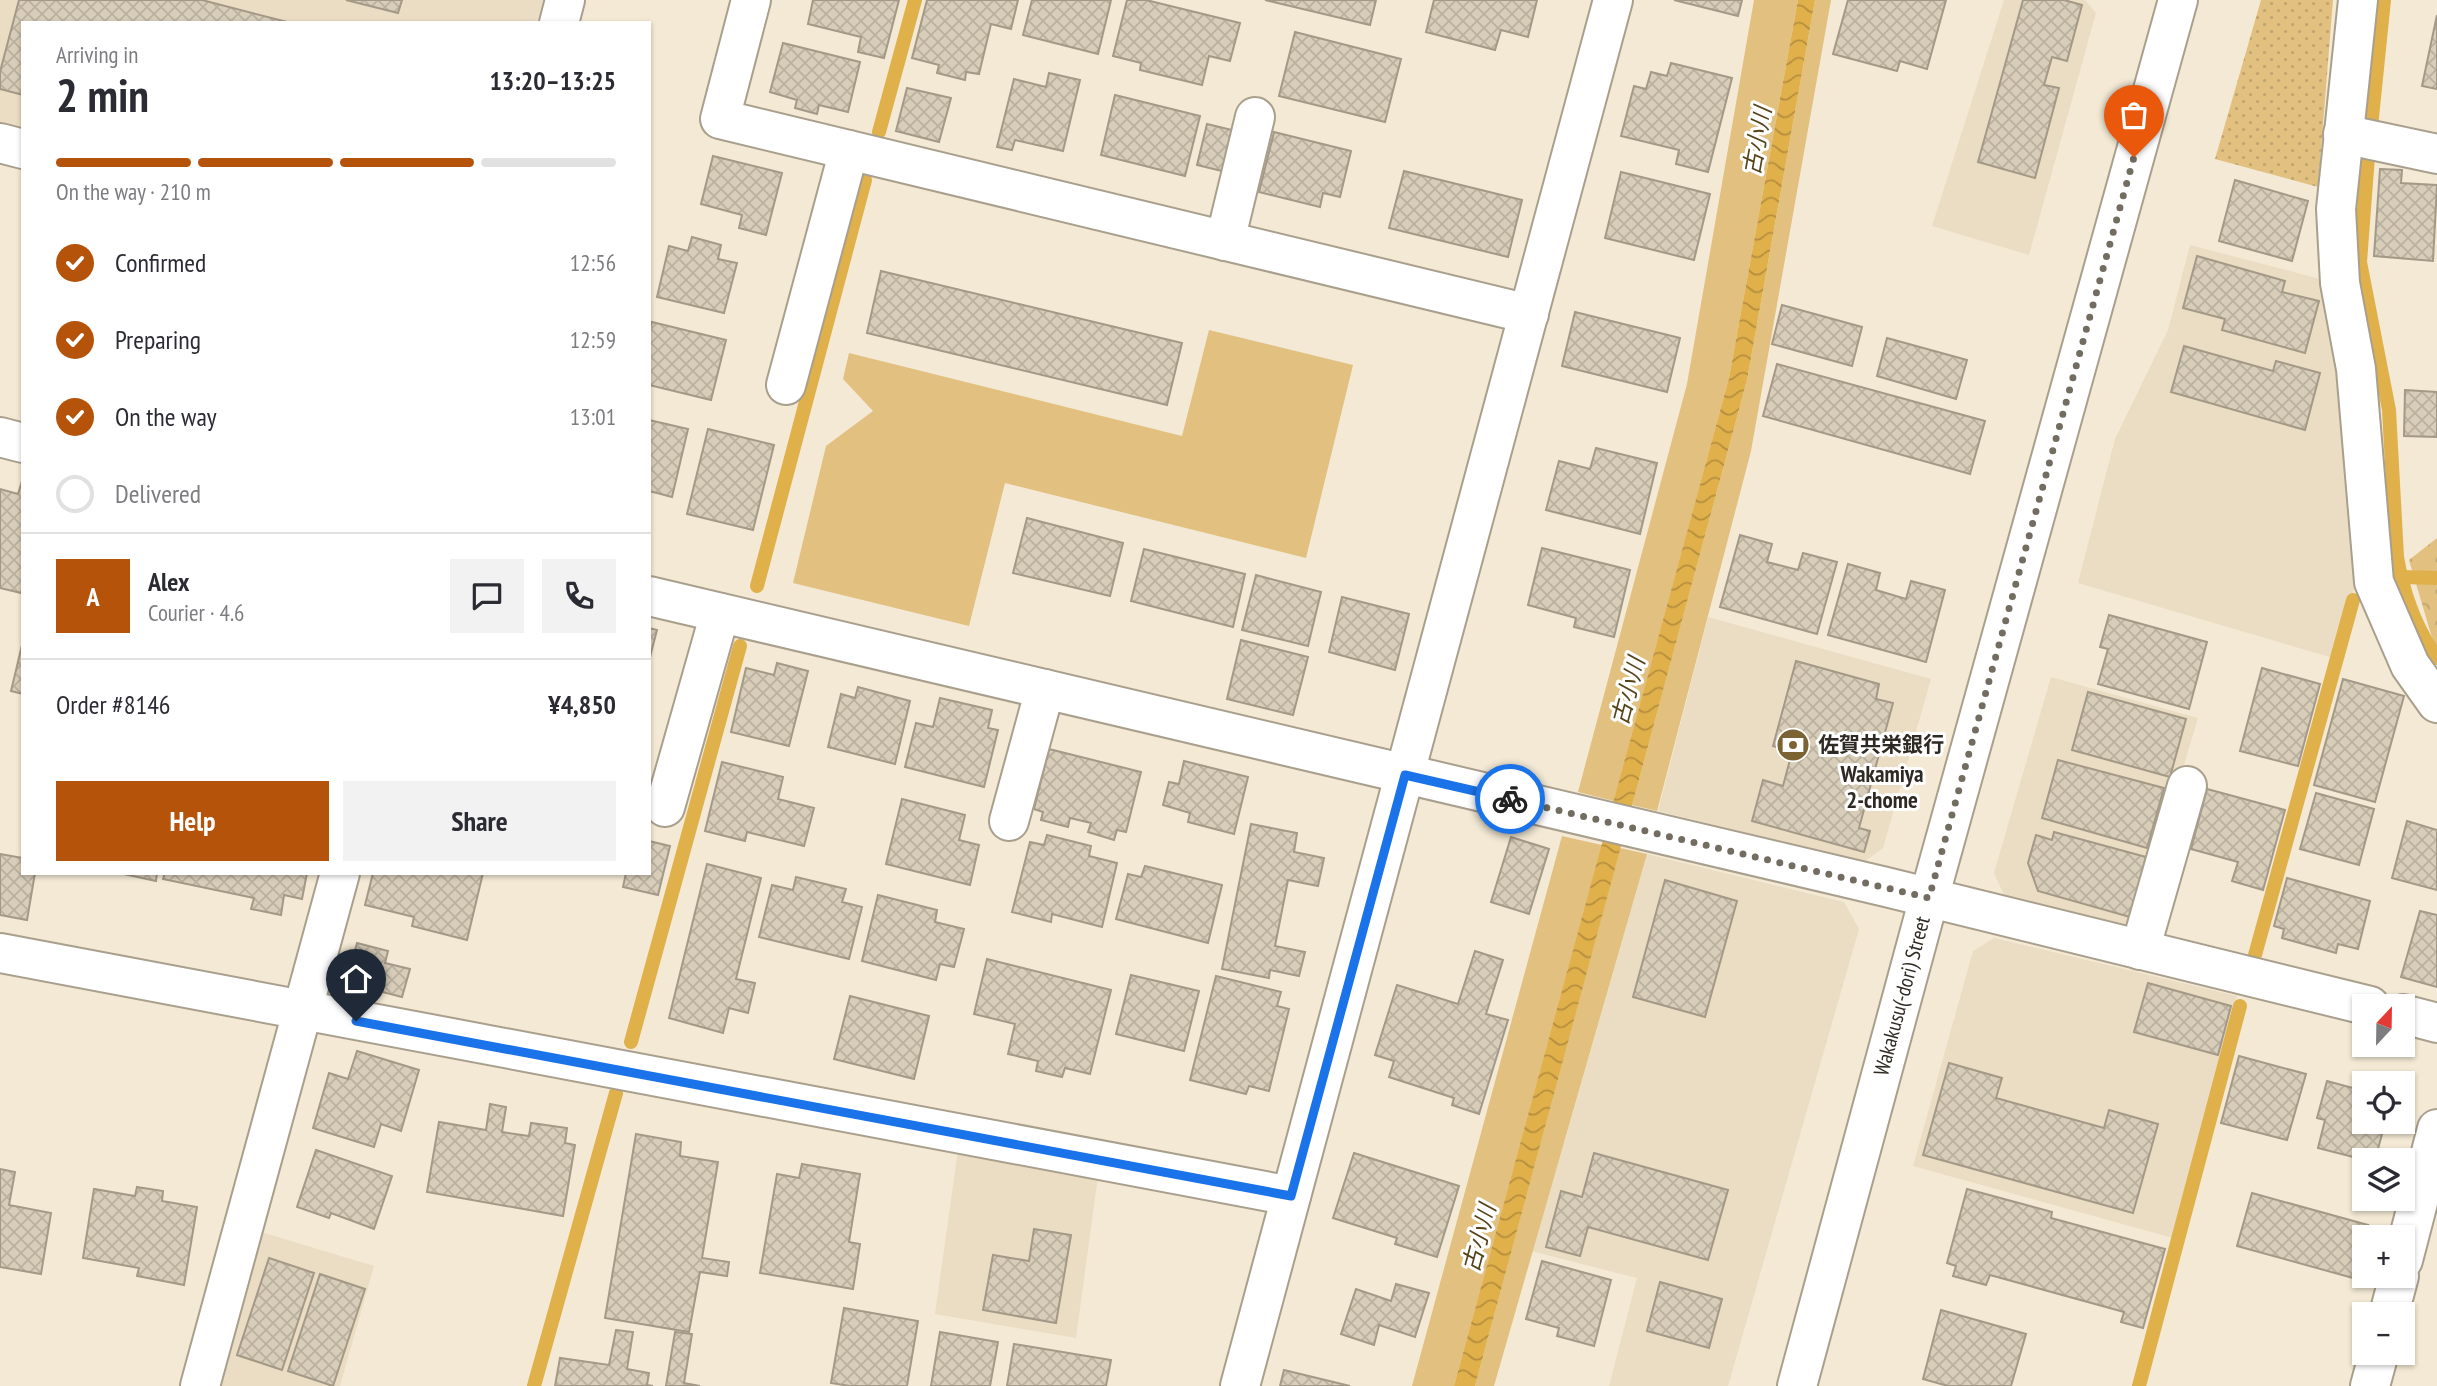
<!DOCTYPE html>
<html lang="en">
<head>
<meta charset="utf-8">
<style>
	:root { --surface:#fff; --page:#f2f2f3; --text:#2b2b33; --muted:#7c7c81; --line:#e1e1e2; --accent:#b45309 }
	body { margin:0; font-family:"PT Sans Narrow","Noto Sans JP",sans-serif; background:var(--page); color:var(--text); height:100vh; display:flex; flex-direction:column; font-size:26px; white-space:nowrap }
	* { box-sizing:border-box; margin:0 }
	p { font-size:23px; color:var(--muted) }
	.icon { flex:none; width:38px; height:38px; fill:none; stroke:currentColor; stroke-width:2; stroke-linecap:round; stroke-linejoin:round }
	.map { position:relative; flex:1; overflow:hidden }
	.side { position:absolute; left:21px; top:21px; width:630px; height:854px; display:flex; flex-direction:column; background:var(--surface); border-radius:0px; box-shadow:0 2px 5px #0004 }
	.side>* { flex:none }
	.needle { width:46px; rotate:22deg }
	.tools { position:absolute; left:2352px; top:994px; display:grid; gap:14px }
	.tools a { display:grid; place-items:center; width:63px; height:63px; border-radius:0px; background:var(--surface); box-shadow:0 2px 5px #0004; font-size:35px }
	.pin { position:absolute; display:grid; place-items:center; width:60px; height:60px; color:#fff; margin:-72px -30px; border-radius:50% 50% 50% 0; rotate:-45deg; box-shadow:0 0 7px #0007 }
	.pin .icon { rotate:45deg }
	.courier { position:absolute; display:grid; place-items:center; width:70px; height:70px; margin:-35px; border:5px solid #1a73e8; border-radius:50%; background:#fff; color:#222; box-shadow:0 2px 9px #0007 }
	.headline em { font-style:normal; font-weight:700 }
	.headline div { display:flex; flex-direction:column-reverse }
	.headline { display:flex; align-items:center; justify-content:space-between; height:119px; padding:0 35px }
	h1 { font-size:46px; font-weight:700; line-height:52px }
	.bar { display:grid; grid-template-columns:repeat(4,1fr); gap:10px 7px; align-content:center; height:84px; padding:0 35px }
	.bar i { height:9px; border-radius:5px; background:var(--line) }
	.bar .on { background:var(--accent) }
	.bar p { grid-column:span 4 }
	.line { display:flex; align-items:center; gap:18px; padding:0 35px; border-top:2px solid var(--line) }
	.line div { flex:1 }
	.round { display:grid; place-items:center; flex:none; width:74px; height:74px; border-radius:0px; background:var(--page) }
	ol { padding:0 35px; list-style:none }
	li { display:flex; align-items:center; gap:21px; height:77px }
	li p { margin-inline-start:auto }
	li .icon { padding:7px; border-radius:50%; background:var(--accent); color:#fff; stroke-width:4 }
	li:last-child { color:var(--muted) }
	li i { width:38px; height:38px; border:4px solid var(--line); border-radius:50% }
	.action { display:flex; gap:14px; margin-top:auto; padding:14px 35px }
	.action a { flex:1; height:80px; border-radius:0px; background:var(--accent); color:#fff; font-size:28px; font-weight:700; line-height:80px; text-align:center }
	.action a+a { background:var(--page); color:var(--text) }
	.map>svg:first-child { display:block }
</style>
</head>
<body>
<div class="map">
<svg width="2437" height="1386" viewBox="0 0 2437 1386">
	<defs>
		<pattern id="forest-crowns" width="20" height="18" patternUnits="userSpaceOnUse" patternTransform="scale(1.75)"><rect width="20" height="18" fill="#e1c080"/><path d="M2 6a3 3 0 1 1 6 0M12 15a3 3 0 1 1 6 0" fill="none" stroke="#c1a56e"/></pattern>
		<pattern id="park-dots" width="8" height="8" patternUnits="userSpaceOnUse" patternTransform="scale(1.75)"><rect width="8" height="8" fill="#e1c080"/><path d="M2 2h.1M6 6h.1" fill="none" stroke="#c1a56e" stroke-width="1.8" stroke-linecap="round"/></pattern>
		<pattern id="water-waves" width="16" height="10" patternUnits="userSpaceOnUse" patternTransform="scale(1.75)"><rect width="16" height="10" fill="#e0b04b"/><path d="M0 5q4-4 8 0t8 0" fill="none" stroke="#b68f3e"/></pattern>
		<pattern id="building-cross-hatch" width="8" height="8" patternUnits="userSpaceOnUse" patternTransform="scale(1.75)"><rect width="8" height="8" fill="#d7cdb9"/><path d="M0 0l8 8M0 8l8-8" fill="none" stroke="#b9b09f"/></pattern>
	</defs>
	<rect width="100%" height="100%" fill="#f3e9d4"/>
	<!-- built -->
	<g fill="#ebddc3">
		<path d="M0,0H543L537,23H23V128L0,122Z"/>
		<path d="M2004,0H2085L2096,13L2029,255L1932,226Z"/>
		<path d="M2190,245L2324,280L2341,366L2356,582L2333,658L2078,583L2115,439L2168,330Z"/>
		<path d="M1708,617L1931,679L1883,848L1864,862L1658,811Z"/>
		<path d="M2051,677L2198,718L2134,931L2006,899L1994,873Z"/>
		<path d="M1647,854L1844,902L1859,929L1728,1386H1609L1637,1278L1531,1251L1566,1137Z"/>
		<path d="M1994,938L2237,996L2173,1238L1913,1166L1973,951Z"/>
		<path d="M958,1150L1098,1176L1076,1338L935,1314Z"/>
		<path d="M261,1232L374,1266L340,1386H221Z"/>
	</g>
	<!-- grass -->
	<g fill="#e1c080">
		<path d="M1754,0H1798L1729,378L1614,801L1578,792L1687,384Z"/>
		<path d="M1815,0H1831L1751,451L1657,811L1632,805L1747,380Z"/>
		<path d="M1209,330L1353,365L1306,558L1005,483L969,626L793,583L826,446L873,411L843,379L849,353L1182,436Z"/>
		<path d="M1562,836L1602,845L1454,1386H1412Z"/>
		<path d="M1620,848L1647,854L1494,1386H1475Z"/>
	</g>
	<!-- forest -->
	<path fill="url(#forest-crowns)" d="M2437,538V646L2433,641L2409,560Z"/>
	<!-- park -->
	<path fill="url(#park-dots)" d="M2261,0H2333L2318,187L2215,159Z"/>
	<!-- water -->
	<path fill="url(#water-waves)" d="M1798,0H1815L1747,380L1475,1386H1454L1729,378Z"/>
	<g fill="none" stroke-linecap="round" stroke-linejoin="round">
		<!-- stream -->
		<g stroke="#e0b04b" stroke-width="14">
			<path d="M2384,0L2368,156L2360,262L2389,410L2397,557C2403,592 2416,629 2437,658"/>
			<path d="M879,132L915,0"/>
			<path d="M2401,577L2437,578"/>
			<path d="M757,586L865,180"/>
			<path d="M2255,955L2353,600"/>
			<path d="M631,1042L740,646"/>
			<path d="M534,1386L616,1093"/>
			<path d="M2139,1386L2240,1006"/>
		</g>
	</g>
	<!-- building -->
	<g fill="url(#building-cross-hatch)" stroke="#a39986" stroke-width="2">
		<path d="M19,0H202L291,23H23V95L0,89V72Z"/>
		<path d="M346,0H402L398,13Z"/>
		<path d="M813,0H899L884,58L858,52L861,37L808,24Z"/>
		<path d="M927,0H1018L1011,29L991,24L979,74L966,72L965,80L937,73L939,65L912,58Z"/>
		<path d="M1032,0H1111L1098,54L1023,35Z"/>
		<path d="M1127,0H1146L1240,23L1230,61L1209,56L1202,85L1140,70L1141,63L1113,56Z"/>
		<path d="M1265,0H1376L1370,25Z"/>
		<path d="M1434,0H1537L1528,37L1501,30L1495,50L1426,32Z"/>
		<path d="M1674,0H1742L1738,16Z"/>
		<path d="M1848,0H1946L1927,69L1900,61L1897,71L1833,54Z"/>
		<path d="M2023,0H2064L2082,5L2067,61L2052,57L2044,85L2059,88L2035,178L1978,162Z"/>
		<path d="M2437,15V89L2422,86Z"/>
		<path d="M1295,32L1401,59L1385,122L1279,96Z"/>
		<path d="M783,43L860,62L848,112L819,105L817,114L795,108L797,100L770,92Z"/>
		<path d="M1671,63L1732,78L1708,172L1676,164L1679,150L1621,136L1634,86L1646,89L1651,72L1667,76Z"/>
		<path d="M1049,73L1080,80L1063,151L1015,140L1012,150L997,147L1014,79L1046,87Z"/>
		<path d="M907,88L951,98L939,142L896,131Z"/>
		<path d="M1115,95L1200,116L1185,176L1101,155Z"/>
		<path d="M1207,124L1236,131L1226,172L1197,165Z"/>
		<path d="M1274,132L1351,151L1340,197L1323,193L1320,207L1259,192Z"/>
		<path d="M713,156L782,173L766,235L739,228L742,215L701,204Z"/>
		<path d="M2380,169L2402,170L2401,183L2437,185L2433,261L2374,256Z"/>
		<path d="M1404,171L1522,200L1508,257L1389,228Z"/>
		<path d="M1621,172L1710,194L1694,260L1605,238Z"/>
		<path d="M2235,180L2308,201L2292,261L2219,241Z"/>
		<path d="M692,237L721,245L718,259L737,263L724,313L657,297L669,246L688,251Z"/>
		<path d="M2197,256L2285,281L2282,292L2319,301L2305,353L2222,330L2225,319L2183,308Z"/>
		<path d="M881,271L1182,343L1167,405L867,333Z"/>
		<path d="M1782,305L1862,327L1852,366L1772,344Z"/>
		<path d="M1575,312L1680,338L1667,392L1562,366Z"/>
		<path d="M652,322L726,340L711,400L649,385V331Z"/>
		<path d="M1887,338L1967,360L1956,399L1877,376Z"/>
		<path d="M2184,346L2273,371L2276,361L2320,373L2305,430L2171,392Z"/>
		<path d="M1777,364L1985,421L1970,474L1763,416Z"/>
		<path d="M2405,390L2437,392V437L2404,436Z"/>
		<path d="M649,420L688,429L672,497L649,491Z"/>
		<path d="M708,429L774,445L753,530L687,514Z"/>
		<path d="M1596,448L1657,463L1640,534L1546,510L1559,461L1590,469Z"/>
		<path d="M23,478V585L21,593L0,588V489L18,494Z"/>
		<path d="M1027,518L1123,543L1110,596L1013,573Z"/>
		<path d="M1740,535L1772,544L1767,562L1798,570L1803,553L1837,562L1817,634L1720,607Z"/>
		<path d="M1542,548L1630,570L1614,637L1574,627L1576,618L1528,605Z"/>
		<path d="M1144,549L1245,574L1233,627L1131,601Z"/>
		<path d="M1848,564L1880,573L1876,590L1906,599L1911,581L1945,590L1926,662L1828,635Z"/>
		<path d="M1256,575L1321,592L1308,646L1242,630Z"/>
		<path d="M1342,597L1409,614L1395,670L1329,652Z"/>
		<path d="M2109,615L2207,642L2189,709L2098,684L2108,649L2100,647Z"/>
		<path d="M649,628L657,630L649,661Z"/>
		<path d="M1241,640L1308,657L1293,715L1227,699Z"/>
		<path d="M23,641V694L11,691Z"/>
		<path d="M1796,661L1879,684L1876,699L1893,703L1859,828L1870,831L1864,852L1752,821L1763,780L1783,786L1792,752L1773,746Z"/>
		<path d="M777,663L808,671L789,746L731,732L746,668L774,675Z"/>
		<path d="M2262,668L2320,684L2298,766L2240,751Z"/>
		<path d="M2343,679L2404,696L2375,802L2314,785Z"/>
		<path d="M858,687L910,701L895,764L828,747L841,694L855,698Z"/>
		<path d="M2088,692L2186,719L2170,777L2072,750Z"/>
		<path d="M940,698L992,710L988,728L998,730L984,787L905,767L916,723L933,727Z"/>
		<path d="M1049,749L1141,772L1126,832L1117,830L1114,840L1088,832L1091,823L1070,818L1068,827L1041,820L1043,812L1034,809Z"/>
		<path d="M2058,760L2164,788L2147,848L2042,818Z"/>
		<path d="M1184,761L1248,777L1234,834L1188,822L1190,813L1163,805L1169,782L1179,784Z"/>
		<path d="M722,762L783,777L778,799L814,808L804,846L747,832L745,841L705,831Z"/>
		<path d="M2207,789L2285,810L2263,890L2232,881L2238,862L2191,849Z"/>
		<path d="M2316,793L2374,809L2359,865L2300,849Z"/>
		<path d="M902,799L965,815L959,840L979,845L970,885L886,864Z"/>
		<path d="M2407,821L2437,830V890L2392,878Z"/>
		<path d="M1251,824L1297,833L1294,852L1324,858L1318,886L1288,880L1275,946L1305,952L1299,976L1270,970L1269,978L1222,969Z"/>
		<path d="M2054,832L2146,857L2130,917L2038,891L2028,863L2036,835L2052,840Z"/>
		<path d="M1047,835L1091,846L1089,856L1117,863L1102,927L1052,914L1051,922L1012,912L1030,842L1044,845Z"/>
		<path d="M1511,837L1549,849L1529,914L1491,902Z"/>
		<path d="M649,841L670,846L658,895L623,887L626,873H649Z"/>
		<path d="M0,854L23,858V873H35L27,920L0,915Z"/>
		<path d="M707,864L761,878L736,979L755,983L748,1013L729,1008L723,1033L669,1018Z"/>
		<path d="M1145,866L1222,885L1208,943L1116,919L1128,874L1141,877Z"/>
		<path d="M119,873H157L156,881Z"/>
		<path d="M165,873H307L302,899L284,895L281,915L251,909L254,898L163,879Z"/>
		<path d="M373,873H483L467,940L412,926L414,917L365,905Z"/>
		<path d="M796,877L846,889L842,902L862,907L849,959L759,937L772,885L793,890Z"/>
		<path d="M2287,878L2370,901L2358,949L2338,944L2336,953L2282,938L2284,929L2274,926Z"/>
		<path d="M1665,880L1737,901L1705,1017L1633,997Z"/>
		<path d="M878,895L937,910L935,922L964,929L954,967L940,964L936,980L862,961Z"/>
		<path d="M2420,911L2437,915V987L2401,977Z"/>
		<path d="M357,943L388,951L385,963L410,969L402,997L359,986L350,969Z"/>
		<path d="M1475,951L1503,960L1486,1014L1508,1020L1479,1114L1452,1105L1454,1098L1389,1077L1394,1061L1375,1055L1397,985L1458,1004Z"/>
		<path d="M987,959L1111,990L1090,1074L1065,1068L1062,1077L1036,1071L1038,1061L1008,1054L1015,1024L974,1014Z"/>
		<path d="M1131,975L1199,991L1184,1051L1116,1034Z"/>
		<path d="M1216,976L1281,992L1277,1006L1289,1009L1269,1091L1249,1086L1246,1094L1190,1080Z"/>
		<path d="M2148,983L2231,1006L2218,1055L2134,1032Z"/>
		<path d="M850,996L929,1016L914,1079L834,1059Z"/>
		<path d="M357,1051L419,1070L401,1131L381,1124L374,1147L313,1128L329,1073L348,1079Z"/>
		<path d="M2239,1056L2306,1074L2287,1140L2221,1123Z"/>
		<path d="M1949,1063L2002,1078L1996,1098L2104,1128L2109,1110L2158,1124L2133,1213L1923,1155Z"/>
		<path d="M2327,1081L2364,1091V1122L2385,1123L2375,1160H2365L2318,1148L2325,1120L2317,1118Z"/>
		<path d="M490,1104L506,1107L502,1132L529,1136L531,1123L567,1128L565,1143L575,1145L563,1216L427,1192L439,1122L486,1130Z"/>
		<path d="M636,1134L681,1142L680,1156L718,1162L702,1258L729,1262L727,1276L700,1272L689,1332L605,1318Z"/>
		<path d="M316,1150L392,1176L374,1229L331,1213L329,1218L297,1207Z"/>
		<path d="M1354,1153L1459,1186L1437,1257L1395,1244L1397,1238L1333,1218Z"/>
		<path d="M1594,1153L1728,1190L1708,1260L1588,1227L1580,1256L1546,1247L1561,1191L1582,1197Z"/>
		<path d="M802,1164L860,1174L849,1242L860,1244L853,1289L760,1273L777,1174L799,1178Z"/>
		<path d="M0,1169L15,1172L9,1205L51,1213L41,1274L0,1267Z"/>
		<path d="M137,1187L163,1191L162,1201L197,1207L184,1285L137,1276L139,1268L83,1258L94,1189L135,1196Z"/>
		<path d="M1967,1189L2052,1212L2051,1218L2165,1249L2143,1328L2121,1322L2124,1312L1990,1275L1986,1285L1953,1276L1956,1266L1947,1263Z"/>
		<path d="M2252,1193L2368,1225L2353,1278L2237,1246Z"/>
		<path d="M1034,1229L1071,1235L1056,1323L983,1310L993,1255L1029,1261Z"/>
		<path d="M269,1258L314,1273L282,1370L237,1355Z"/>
		<path d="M1542,1261L1611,1280L1594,1346L1557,1336L1559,1328L1526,1319Z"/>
		<path d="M320,1274L365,1289L333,1386L288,1371Z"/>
		<path d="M1660,1282L1722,1299L1709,1348L1647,1331Z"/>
		<path d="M1396,1284L1429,1293L1415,1337L1379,1325L1374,1345L1341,1334L1356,1289L1391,1301Z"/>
		<path d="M844,1308L918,1321L907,1386H850L831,1383Z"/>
		<path d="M1941,1310L2026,1334L2011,1386H1948L1923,1379Z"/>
		<path d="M616,1330L633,1332L627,1369L649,1373L647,1385L653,1386H555L560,1358L609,1365Z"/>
		<path d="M675,1332L692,1334L684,1383L700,1386H666Z"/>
		<path d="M940,1332L998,1342L990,1386H931Z"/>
		<path d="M1014,1344L1111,1360L1106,1386H1007Z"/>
		<path d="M1284,1370L1350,1386H1280Z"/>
	</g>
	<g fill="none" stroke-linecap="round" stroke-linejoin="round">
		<defs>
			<g id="minor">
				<path d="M751,0L720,119L1529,314"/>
				<path d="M2358,0L2336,209L2340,283L2356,369L2374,582L2410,665L2437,703"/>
				<path d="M559,23L565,0"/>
				<path d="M2343,134L2437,154"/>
				<path d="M0,143L23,149"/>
				<path d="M1225,241L1255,117"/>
				<path d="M786,385L849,150"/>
				<path d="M0,437L23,443"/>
				<path d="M649,596L1886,887L2370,1006"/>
				<path d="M665,807L720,613"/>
				<path d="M1009,821L1045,689"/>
				<path d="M2140,950L2187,786"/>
				<path d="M0,953L1291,1196"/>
				<path d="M2403,1014L2437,1023"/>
				<path d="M200,1386L340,873"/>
			</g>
			<g id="tertiary">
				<path d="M2403,1260L2437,1129"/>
				<path d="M2389,1314L2399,1276"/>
				<path d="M1240,1386L1613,0"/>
				<path d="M1797,1386L1929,898L2178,0"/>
				<path d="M2370,1386L2379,1353"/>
			</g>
		</defs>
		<!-- minor casing -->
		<use href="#minor" stroke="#a99f8d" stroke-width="42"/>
		<!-- tertiary casing -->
		<use href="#tertiary" stroke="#a99f8d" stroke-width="42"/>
		<!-- minor -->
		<use href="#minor" stroke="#fff" stroke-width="38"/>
		<!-- tertiary -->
		<use href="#tertiary" stroke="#fff" stroke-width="38"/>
	</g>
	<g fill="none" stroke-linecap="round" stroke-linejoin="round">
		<!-- done -->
		<path stroke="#736d61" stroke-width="7" stroke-dasharray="0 12.6" d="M1510,799L1929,898L2134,157"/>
		<!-- route -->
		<path stroke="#1a73e8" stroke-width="9" d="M356,1021L1291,1196L1405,775L1510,799"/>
	</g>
	<!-- icons -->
	<defs>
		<symbol id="bank-disc" viewBox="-11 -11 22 22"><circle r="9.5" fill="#7b6334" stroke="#fff"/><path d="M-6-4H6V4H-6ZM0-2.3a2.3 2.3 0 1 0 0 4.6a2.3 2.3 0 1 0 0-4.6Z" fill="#fff"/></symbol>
	</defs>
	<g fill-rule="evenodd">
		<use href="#bank-disc" x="1774" y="726" width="38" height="38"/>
	</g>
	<g text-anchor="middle" stroke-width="6" stroke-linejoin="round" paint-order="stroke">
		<!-- poi labels -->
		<g font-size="21" font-weight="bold" fill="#2e2a23" stroke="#fff" text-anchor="start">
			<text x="1818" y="752">佐賀共栄銀行</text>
		</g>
		<!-- street labels -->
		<g font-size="21" fill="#2e2a23" stroke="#fff">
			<text transform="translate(1902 996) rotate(-75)" y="7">Wakakusu(-dori) Street</text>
		</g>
		<!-- water labels -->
		<g font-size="23" font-style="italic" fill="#564218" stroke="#fff">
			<text transform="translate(1757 141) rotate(-80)" y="8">古小川</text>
			<text transform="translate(1628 691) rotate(-75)" y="8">古小川</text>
			<text transform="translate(1479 1238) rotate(-75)" y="8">古小川</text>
		</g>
		<!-- neighbourhood labels -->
		<g font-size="23" font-weight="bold" fill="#2e2a23" stroke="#fff">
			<text x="1882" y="782">Wakamiya<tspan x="1882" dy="26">2-chome</tspan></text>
		</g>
	</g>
</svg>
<div class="tools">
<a><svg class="needle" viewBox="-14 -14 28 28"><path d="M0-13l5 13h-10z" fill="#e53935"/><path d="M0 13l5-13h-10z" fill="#7c7c81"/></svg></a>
<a><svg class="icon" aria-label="locate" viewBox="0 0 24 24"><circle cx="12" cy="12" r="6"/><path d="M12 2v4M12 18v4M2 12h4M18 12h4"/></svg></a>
<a><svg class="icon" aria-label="layers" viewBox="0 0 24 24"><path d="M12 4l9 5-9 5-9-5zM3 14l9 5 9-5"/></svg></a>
<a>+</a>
<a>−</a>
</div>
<div class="pin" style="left:2134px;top:157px;background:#ea580c"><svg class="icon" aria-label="bag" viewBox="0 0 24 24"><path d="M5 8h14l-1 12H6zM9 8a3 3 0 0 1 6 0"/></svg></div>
<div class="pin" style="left:356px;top:1021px;background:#1f2937"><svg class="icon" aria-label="home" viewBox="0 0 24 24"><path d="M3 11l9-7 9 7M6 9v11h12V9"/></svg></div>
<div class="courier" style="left:1510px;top:799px"><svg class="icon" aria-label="bike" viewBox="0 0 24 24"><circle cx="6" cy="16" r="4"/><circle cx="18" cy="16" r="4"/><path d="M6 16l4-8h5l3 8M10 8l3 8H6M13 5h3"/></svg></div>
<section class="side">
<div class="headline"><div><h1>2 min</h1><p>Arriving in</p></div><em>13:20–13:25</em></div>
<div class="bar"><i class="on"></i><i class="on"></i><i class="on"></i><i></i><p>On the way · 210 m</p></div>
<ol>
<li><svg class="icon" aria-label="check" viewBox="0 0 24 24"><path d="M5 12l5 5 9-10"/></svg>Confirmed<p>12:56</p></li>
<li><svg class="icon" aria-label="check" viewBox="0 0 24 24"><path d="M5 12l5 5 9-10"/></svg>Preparing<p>12:59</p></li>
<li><svg class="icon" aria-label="check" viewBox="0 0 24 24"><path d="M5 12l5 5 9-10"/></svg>On the way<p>13:01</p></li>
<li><i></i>Delivered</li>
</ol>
<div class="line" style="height:126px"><b class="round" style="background:var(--accent);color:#fff">A</b><div><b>Alex</b><p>Courier · 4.6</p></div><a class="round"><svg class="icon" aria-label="chat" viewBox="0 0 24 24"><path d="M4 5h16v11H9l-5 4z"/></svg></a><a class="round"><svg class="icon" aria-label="phone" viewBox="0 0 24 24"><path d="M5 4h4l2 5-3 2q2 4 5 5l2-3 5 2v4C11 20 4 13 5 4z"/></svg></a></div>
<div class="line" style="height:91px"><div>Order #8146</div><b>¥4,850</b></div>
<div class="action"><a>Help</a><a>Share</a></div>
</section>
</div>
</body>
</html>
